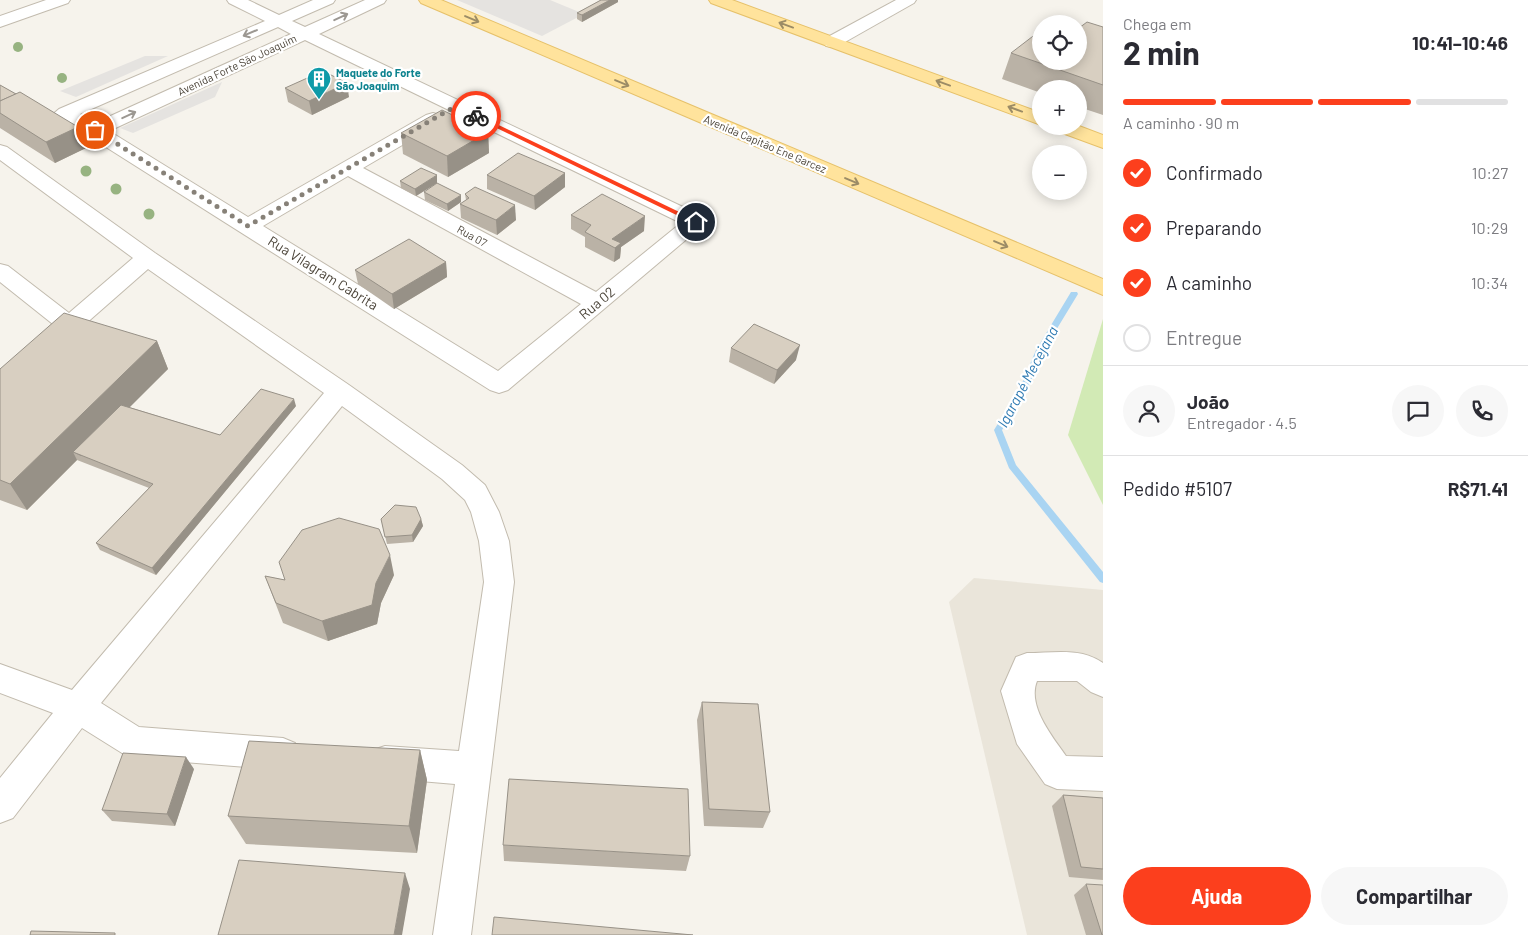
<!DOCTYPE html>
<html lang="pt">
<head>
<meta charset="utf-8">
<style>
	:root { --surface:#fff; --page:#f7f7f7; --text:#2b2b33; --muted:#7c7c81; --line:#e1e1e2; --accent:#fc3f1d }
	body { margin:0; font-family:Barlow,sans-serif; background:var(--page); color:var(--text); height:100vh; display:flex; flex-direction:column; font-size:19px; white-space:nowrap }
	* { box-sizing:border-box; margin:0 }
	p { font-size:16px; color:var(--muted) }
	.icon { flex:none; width:28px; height:28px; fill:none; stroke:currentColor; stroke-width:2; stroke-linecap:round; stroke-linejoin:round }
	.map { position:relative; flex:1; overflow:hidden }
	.side { display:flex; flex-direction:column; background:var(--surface); width:425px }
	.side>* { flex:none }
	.controls { position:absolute; left:1032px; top:15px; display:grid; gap:10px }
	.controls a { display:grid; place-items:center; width:55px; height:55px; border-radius:50%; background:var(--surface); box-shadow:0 2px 12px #0003; font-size:25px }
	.pin { position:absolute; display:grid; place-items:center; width:42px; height:42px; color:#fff; margin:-21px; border:2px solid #fff; border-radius:50%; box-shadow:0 1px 5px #0007 }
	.courier { position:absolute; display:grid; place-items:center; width:50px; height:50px; margin:-25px; border:4px solid #fc3f1d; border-radius:50%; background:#fff; color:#222; box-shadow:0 1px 6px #0007 }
	.head em { font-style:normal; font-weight:700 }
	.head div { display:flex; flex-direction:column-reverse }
	.head { display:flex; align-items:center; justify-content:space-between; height:85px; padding:0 20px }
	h1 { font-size:32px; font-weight:700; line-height:38px }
	.bar { display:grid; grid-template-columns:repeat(4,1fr); gap:8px 5px; align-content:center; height:60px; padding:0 20px }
	.bar i { height:6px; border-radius:4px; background:var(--line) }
	.bar .current { background:var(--accent) }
	.bar p { grid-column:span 4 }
	.line { display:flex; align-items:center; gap:12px; padding:0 20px; border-top:1px solid var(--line) }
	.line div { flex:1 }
	.round { display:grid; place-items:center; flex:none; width:52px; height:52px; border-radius:26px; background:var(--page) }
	ol { padding:0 20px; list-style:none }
	li { display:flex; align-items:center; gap:15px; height:55px }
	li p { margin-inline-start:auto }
	li .icon { padding:5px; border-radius:50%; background:var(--accent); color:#fff; stroke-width:4 }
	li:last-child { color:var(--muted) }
	li i { width:28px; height:28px; border:2px solid var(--line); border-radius:50% }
	.action { display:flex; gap:10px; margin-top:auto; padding:10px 20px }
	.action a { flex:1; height:58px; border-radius:30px; background:var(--accent); color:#fff; font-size:20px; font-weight:700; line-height:58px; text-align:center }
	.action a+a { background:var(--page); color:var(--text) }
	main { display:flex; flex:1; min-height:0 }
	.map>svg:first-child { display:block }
</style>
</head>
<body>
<main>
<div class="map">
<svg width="1103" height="935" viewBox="0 0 1103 935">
	<rect width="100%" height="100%" fill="#f6f3ec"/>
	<!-- residential -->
	<path fill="#eae5da" d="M974,578L1103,590V935H1027L949,602Z"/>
	<!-- green -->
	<path fill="#d2eab5" d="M1103,319V505L1068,435Z"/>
	<!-- parking -->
	<g fill="#e5e3e0">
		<path d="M457,0H550L584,14L542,36Z"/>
		<path d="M145,56H168L76,97L60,91Z"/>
		<path d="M222,82L215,97L133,133L120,128Z"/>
	</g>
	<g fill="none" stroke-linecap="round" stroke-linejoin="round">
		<!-- stream -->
		<path fill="#a9d4f2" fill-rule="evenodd" d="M1071,292H1077L1078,294L1044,350L1027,390L1002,430L1016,465L1103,572V583L1100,582L1009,468L994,430L1019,390L1036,350Z"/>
		<defs>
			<g id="minor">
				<path d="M46,0H70L68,3L0,27V16Z"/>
				<path d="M227,0H248L279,15L313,0H335L333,3L292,21L305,27L365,0H386L384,3L319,34L704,217L707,222L508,390L499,393L490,390L90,137L81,139L74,137L71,133L77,128L66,122L55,127L48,125L45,121L59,109L265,21L229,3ZM278,27L291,34L95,123L80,114ZM305,40L681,223L596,292L363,168L440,123L443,119L440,115L433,113L426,115L248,217L109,131ZM348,176L581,304L498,371L263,226Z"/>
				<path d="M896,0H916L914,3L838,46L832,47L826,46L823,42L826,38Z"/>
				<path d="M0,145L7,147L155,253L349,385L462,465L485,485L499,512L509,541L514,582L471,935H433L455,784L385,778L373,774L368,762L373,750L385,746L459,751L484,582L479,541L471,512L465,500L442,479L342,406L101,703L139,727L283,738L295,743L300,754L295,765L283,770L134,758L122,753L82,728L13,818L0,823V778L53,713L0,693V664L72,690L324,393L148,269L9,391L0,394V371L54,325L0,282V264L8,266L69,313L133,258L0,160Z"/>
				<path d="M1027,653C1053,653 1081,647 1103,663V697L1091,692L1077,681H1037C1027,706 1052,736 1066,756L1103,757V791L1057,789L1045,784L1017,744L1001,691L1016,657Z"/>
			</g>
			<g id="major">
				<path d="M419,0H441L1103,279V295L421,3Z"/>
				<path d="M709,0H732L1041,113V125L711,3Z"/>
				<path d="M1051,126H1079L1103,135V148L1054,130Z"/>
			</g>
		</defs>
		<!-- minor casing -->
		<use href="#minor" stroke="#c2bbae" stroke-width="2"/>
		<!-- major casing -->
		<use href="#major" stroke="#e6c16a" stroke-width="2"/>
		<!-- minor -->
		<use href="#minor" fill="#fff" fill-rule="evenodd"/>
		<!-- major -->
		<use href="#major" fill="#ffe39c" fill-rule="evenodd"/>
	</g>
	<!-- trees -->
	<g fill="#97b381">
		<circle cx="18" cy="47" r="5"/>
		<circle cx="62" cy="78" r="5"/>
		<circle cx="86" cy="171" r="5.5"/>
		<circle cx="116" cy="189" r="5.5"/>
		<circle cx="149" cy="214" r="5.5"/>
	</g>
	<!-- wall -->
	<g fill="#bab2a6">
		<path d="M601,0H618V2L582,22L577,19V13Z"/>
		<path d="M1103,27V115L1079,107V89H1041V93L1002,79L1011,53L1041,61Z"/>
		<path d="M0,85L16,94L78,127L86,148L55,163L0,128Z"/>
		<path d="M285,88L349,97L312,115L288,102Z"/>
		<path d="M488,132L489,153L448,177L403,154L401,133Z"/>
		<path d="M565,173V187L535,210L487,189V175Z"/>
		<path d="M400,181L437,183L416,196L401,188Z"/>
		<path d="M424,192L461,202L448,211L425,200Z"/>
		<path d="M465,194L516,220L497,235L461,218L460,204L466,200Z"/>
		<path d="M571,215L644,231L621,247L620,258L614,262L585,247V237L571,229Z"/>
		<path d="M446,262L447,277L394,309L358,284L355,270Z"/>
		<path d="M157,341L168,369L129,407L220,435L296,406L156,575L100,550L96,543L149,488L77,460L27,510L0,500V369Z"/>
		<path d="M731,348L796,360L774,384L729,362Z"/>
		<path d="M381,519H421L423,526L413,542L387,544Z"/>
		<path d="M394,575L381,603L377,624L328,641L283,623L265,576L285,580Z"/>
		<path d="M702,702L770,812L763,828L704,826L697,720Z"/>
		<path d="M420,750L427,780L417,853L246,844L228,816Z"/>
		<path d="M194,769L175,826L112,821L102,810Z"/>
		<path d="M1063,795L1103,798V880L1069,877L1052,806Z"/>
		<path d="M503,845L690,856L686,871L504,861Z"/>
		<path d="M1086,884L1103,935H1086L1074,895Z"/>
	</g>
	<!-- shaded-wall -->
	<g fill="#979187">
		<path d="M610,0H618V2L582,22V15Z"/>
		<path d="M347,83L349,97L312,115L309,101Z"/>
		<path d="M78,127L86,148L55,163L46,142Z"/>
		<path d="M488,132L489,153L448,177L447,156Z"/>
		<path d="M565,173V187L535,210L534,196Z"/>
		<path d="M437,175V183L416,196L415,189Z"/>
		<path d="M461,195V202L448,211L447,204Z"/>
		<path d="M515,205L516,220L497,235L496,220Z"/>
		<path d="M645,216L644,231L621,247L620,258L614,262L615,248L612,239Z"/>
		<path d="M446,262L447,277L394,309L392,294Z"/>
		<path d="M157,341L168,369L81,456L73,452L77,460L27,510L10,484Z"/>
		<path d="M800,345L796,360L774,384L777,370Z"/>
		<path d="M294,399L296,406L156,575L152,568Z"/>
		<path d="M421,519L423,526L413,542L412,535Z"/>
		<path d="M390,555L394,575L381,603L377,624L328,641L322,621L376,583Z"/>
		<path d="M420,750L427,780L417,853L409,826Z"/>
		<path d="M186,757L194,769L175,826L167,814Z"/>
		<path d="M405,873L410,889L402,935H394Z"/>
	</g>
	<!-- building -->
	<g fill="#d8cfc1" stroke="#979187">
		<path d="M601,0H610L582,15L577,13Z"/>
		<path d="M1087,22L1103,27V85L1011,53L1041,30V61H1079V28Z"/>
		<path d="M323,71L347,83L309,101L285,88Z"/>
		<path d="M0,85L16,94L0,101Z"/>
		<path d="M20,92L78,127L46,142L0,113V101Z"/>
		<path d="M442,110L488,132L447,156L401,133Z"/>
		<path d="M518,153L565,173L534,196L487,175Z"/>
		<path d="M421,168L437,175L415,189L400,181Z"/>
		<path d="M437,183L461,195L447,204L424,192Z"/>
		<path d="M475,187L515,205L496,220L460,204L469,198L465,194Z"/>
		<path d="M602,194L645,216L612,239L621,243L615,248L585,232L591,225L571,215Z"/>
		<path d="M409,239L446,262L392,294L355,270Z"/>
		<path d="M64,313L157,341L10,484L0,480V369Z"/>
		<path d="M754,324L800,345L777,370L731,348Z"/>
		<path d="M261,389L294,399L152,568L96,543L153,484L73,452L121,405L220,435Z"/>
		<path d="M395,505L416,507L421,519L412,535L385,537L381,519Z"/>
		<path d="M339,518L379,529L390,555L376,583L372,605L322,621L276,603L265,576L285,580L279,562L302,530Z"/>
		<path d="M702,702L758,704L770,812L709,809Z"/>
		<path d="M249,741L420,750L409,826L228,816Z"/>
		<path d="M123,753L186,757L167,814L102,810Z"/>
		<path d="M509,779L688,789L690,856L503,845Z"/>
		<path d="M1063,795L1103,798V869L1081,867Z"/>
		<path d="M239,860L405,873L394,935H218Z"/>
		<path d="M1086,884L1103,885V935H1102Z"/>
		<path d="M494,917L693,935H492Z"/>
		<path d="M31,931L115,933V935H30Z"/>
	</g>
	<!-- one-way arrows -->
	<defs><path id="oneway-shaft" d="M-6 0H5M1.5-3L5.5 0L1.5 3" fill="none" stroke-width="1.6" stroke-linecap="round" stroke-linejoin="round" transform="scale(1.25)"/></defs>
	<g stroke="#9c9892">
		<use href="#oneway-shaft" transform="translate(341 17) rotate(-25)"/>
		<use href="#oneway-shaft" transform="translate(250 33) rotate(157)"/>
		<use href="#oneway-shaft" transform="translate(129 115) rotate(-25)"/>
	</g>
	<g stroke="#9c8c66">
		<use href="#oneway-shaft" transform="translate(472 19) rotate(23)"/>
		<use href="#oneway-shaft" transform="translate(786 25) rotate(-160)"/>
		<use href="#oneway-shaft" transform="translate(622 83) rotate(23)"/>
		<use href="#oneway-shaft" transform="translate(943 83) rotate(-160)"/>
		<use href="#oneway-shaft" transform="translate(1015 109) rotate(-160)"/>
		<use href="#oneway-shaft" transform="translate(852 181) rotate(23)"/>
		<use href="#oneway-shaft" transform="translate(1001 244) rotate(23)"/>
	</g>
	<!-- route -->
	<path fill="#fc3f1d" d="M476,114L698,221L699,222L693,223L474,117Z"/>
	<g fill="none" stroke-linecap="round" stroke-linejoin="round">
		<!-- done -->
		<path stroke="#878178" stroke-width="5" stroke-dasharray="0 9" d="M95,130L248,226L456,106L476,116"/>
	</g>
	<!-- icons -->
	<defs>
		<symbol id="building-pin" viewBox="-11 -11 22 30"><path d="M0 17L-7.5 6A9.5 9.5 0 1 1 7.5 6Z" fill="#0f9aa8" stroke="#fff"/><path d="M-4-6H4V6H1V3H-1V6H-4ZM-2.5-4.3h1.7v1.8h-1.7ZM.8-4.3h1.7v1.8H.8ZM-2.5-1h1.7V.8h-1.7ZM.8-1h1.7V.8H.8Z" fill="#fff"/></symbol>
	</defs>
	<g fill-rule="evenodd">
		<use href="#building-pin" x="305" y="65" width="28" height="38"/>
	</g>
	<g text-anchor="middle" stroke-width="4.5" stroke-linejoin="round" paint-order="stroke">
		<!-- far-street labels -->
		<g font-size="11" fill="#4b4439" stroke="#fff">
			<text transform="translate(237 65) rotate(-25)" y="4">Avenida Forte São Joaquim</text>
			<text transform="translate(765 144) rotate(23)" y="4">Avenida Capitão Ene Garcez</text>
			<text transform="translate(472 236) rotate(29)" y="4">Rua 07</text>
		</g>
		<!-- far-culture labels -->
		<g font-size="11" font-weight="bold" fill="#0d838f" stroke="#fff" text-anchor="start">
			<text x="336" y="77">Maquete do Forte<tspan x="336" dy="13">São Joaquim</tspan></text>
		</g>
		<!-- street labels -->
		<g font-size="14" fill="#4b4439" stroke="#fff">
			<text transform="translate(323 273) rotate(32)" y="5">Rua Vilagram Cabrita</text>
			<text transform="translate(597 303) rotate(-40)" y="5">Rua 02</text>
		</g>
		<!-- water labels -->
		<g font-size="15" font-style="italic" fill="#2e7ab2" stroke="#fff">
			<text transform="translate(1028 377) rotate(-62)" y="5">Igarapé Mecejana</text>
		</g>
	</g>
</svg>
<div class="controls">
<a><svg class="icon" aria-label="locate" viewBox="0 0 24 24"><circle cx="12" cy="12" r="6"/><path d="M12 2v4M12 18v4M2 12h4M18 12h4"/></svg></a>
<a>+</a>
<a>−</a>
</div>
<div class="pin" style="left:95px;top:130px;background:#ea580c"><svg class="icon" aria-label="bag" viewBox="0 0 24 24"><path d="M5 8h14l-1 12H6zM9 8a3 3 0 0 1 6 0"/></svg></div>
<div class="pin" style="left:696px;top:222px;background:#1f2937"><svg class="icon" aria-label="home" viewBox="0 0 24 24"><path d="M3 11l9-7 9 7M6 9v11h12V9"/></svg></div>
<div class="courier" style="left:476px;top:116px"><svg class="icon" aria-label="bike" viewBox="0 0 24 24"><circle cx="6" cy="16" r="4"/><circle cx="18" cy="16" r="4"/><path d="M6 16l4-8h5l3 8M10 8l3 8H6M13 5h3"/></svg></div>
</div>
<section class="side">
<div class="head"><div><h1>2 min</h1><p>Chega em</p></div><em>10:41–10:46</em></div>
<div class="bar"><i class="current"></i><i class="current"></i><i class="current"></i><i></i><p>A caminho · 90 m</p></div>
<ol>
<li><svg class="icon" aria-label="check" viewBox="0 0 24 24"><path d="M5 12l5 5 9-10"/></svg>Confirmado<p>10:27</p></li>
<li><svg class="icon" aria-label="check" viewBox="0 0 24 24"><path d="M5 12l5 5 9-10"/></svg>Preparando<p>10:29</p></li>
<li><svg class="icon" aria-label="check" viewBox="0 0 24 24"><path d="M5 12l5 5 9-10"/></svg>A caminho<p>10:34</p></li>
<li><i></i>Entregue</li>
</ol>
<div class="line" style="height:90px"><a class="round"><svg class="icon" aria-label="person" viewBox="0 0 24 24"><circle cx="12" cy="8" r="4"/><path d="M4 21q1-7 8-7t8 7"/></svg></a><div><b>João</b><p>Entregador · 4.5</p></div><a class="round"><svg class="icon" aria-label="chat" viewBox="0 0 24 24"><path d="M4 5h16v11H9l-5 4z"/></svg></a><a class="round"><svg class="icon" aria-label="phone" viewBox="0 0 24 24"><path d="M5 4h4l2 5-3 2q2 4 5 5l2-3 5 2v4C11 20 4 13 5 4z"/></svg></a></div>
<div class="line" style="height:65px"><div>Pedido #5107</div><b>R$71.41</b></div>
<div class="action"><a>Ajuda</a><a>Compartilhar</a></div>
</section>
</main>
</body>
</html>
